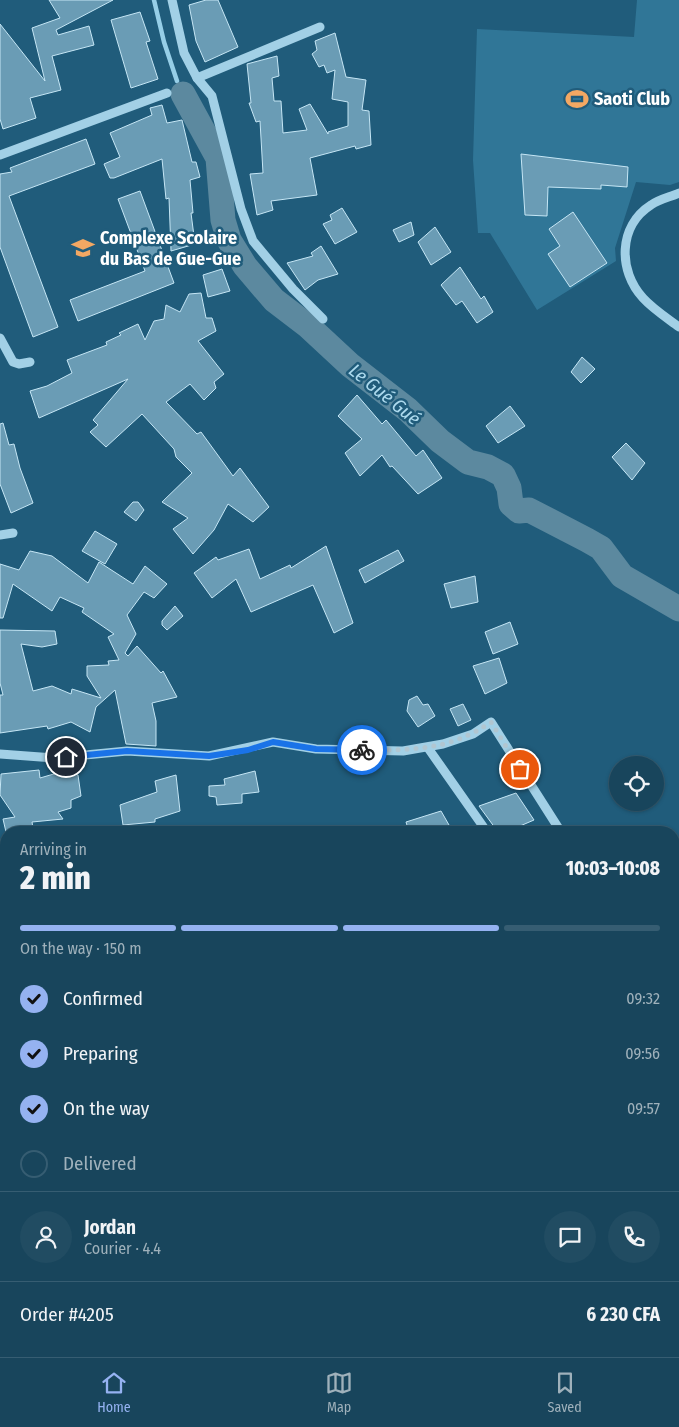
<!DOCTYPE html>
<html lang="en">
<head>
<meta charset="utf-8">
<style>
	:root { --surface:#18455c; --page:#214c62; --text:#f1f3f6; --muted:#9fb1bb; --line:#365d72; --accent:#95b2f1 }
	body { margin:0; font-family:"Fira Sans Condensed",sans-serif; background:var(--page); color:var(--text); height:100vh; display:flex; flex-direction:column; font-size:19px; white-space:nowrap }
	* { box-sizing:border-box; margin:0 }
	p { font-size:16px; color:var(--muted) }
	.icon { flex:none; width:28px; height:28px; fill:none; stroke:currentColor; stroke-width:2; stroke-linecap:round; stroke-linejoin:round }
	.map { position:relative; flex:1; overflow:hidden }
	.drawer { position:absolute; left:0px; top:826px; width:680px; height:531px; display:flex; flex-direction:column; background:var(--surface); border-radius:20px 20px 0 0; box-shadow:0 1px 4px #0004,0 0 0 1px var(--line) }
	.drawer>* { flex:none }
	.buttons { position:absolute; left:609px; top:756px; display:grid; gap:10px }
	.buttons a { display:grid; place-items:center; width:55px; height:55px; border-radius:50%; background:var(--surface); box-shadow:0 1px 4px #0004,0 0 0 1px var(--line); font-size:25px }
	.pin { position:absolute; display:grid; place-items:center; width:42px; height:42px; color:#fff; margin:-21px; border:2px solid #fff; border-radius:50%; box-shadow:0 1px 5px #0007 }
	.courier { position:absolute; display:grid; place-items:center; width:50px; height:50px; margin:-25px; border:4px solid #1a73e8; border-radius:50%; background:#fff; color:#222; box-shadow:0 1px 6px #0007 }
	.headline em { font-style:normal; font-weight:800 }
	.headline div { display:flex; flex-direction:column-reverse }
	.headline { display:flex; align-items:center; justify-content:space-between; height:85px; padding:0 20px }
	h1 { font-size:32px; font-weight:800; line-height:38px }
	.bar { display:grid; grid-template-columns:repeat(4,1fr); gap:8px 5px; align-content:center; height:60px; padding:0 20px }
	.bar i { height:6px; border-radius:4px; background:var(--line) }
	.bar .on { background:var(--accent) }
	.bar p { grid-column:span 4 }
	.line { display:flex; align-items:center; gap:12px; padding:0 20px; border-top:1px solid var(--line) }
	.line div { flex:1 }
	.round { display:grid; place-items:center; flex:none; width:52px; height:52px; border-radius:26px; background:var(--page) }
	ol { padding:0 20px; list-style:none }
	li { display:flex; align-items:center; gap:15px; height:55px }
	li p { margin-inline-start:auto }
	li .icon { padding:5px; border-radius:50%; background:var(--accent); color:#111; stroke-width:4 }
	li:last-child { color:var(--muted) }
	li i { width:28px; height:28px; border:2px solid var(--line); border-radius:50% }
	.menu { display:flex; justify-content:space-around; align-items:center; height:70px; border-top:1px solid var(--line); background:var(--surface); font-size:14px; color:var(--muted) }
	.menu a { display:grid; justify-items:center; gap:2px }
	.menu .on { color:var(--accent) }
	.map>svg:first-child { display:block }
</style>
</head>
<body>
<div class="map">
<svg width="679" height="1357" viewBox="0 0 679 1357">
	<rect width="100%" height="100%" fill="#205c7b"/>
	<!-- green -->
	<path fill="#307697" d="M637,0H679V182L670,185L636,182L615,248L616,261L537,310L490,233H478L473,160L477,29L634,37Z"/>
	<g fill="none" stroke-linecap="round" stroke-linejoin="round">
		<!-- stream -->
		<path stroke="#96cee7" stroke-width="4.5" d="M154,0L164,42L177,81"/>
		<!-- river -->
		<path stroke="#5c899f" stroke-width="25" d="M183,94L218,158L223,220L229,240L245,266L274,300L308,326L350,365L408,410L440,441L468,462L488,467L503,475L509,488L511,504L519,511L529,510L587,540L601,548L622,576L679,609"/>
	</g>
	<!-- building -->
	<g fill="#6a9cb5" stroke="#c5e6f5">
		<path d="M49,0H113L56,30L58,35L89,26L94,45L52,56L61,90L30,98L36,118L3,129L0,119V24L45,81L32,28L60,18Z"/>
		<path d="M206,0H218L238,47L205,62L196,41L189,5Z"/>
		<path d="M140,12L150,41L146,42L158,79L131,88L111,20Z"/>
		<path d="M335,33L346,77L366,80L362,110L369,111L371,145L356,149L355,146L310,158L317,195L271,201L273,210L257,215L250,174L263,173L260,121L256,122L249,103H251L247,64L277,56L279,76L272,78L274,101H281L283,133L307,130L299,109L310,104L328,134V132L348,126V102L332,99L335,70L327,73L324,65L319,67L312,54L317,50L315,41Z"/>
		<path d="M162,105L167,123L182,120L192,162H196L200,177L190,180L193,213H191L195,244L171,251L169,198L166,199L162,159L114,178H110L104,164L120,157L110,133L152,115L150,108Z"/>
		<path d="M86,139L95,164L9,196L58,327L33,337L0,247V174L12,172L10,168Z"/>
		<path d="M521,154L628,167L627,187L601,185V189L548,187L547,216L525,215Z"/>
		<path d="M140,191L174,283L78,321L70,300L145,271L118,199Z"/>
		<path d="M342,208L357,232L335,244L323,224L332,220L330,215Z"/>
		<path d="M573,212L607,263L570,287L548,254L560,246L549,229Z"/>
		<path d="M411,222L414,235L399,242L393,230Z"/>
		<path d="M435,227L451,252L431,265L418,242Z"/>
		<path d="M321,246L338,274L318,280L305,290L287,263L313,256L311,253Z"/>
		<path d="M460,267L481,299L484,296L493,312L477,323L462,301L456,305L441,285Z"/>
		<path d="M222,269L230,291L208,297L203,275Z"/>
		<path d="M201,293L206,318H212L216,331L198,341L224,374L214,382L216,388L204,400L190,384L166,402L197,434L201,432L233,476L240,468L269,507L253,522L228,504L214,530L193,554L173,529L188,518L162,502L192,473L176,457L174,449L142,414L106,447L90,432L98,425L93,420L128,379L39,418L30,391L47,386L72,373L67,360L107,345L106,342L121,335L119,333L138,324L145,340L154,321L164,319L166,305L180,312L189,294Z"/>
		<path d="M582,357L595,369L581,383L571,372Z"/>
		<path d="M357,395L382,424L386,420L416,456L423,450L442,478L418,494L392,466L390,467L382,455L360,476L345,453L362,439L338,416Z"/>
		<path d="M510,406L525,426L498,443L486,426Z"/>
		<path d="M3,423L9,445L14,444L20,468L33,503L11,513L0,484V424Z"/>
		<path d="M626,443L645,463L632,480L612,457Z"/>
		<path d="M133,502H138L144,510L136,521L124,512Z"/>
		<path d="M95,531L117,544L105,564L82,551Z"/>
		<path d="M326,546L353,623L334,633L313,585L251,612L236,579L212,598L194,573L216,557L218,560L249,549L260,579L290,565L291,568Z"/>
		<path d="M398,550L404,561L365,583L359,570Z"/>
		<path d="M30,551L52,556L88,583L99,562L133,584L145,566L167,584L154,598L144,592L127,615L136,634L125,653L128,656L137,646L161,673L163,671L177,697L152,703L156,721V746L126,744L115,690L96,707L90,732L71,722L48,729L47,726L0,733V695H3L0,683V630L55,631L57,644L42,647L21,644L33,691L52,686L71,694L72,689L101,698L87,676V666L109,665L108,661L119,660L108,637L114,634L82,612L84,608L60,597L52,611L13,584L3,618H0V564L19,570Z"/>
		<path d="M475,576L478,602L451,608L444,584Z"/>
		<path d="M175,606L183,616L167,630L162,625V621Z"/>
		<path d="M510,622L518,644L493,654L485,632Z"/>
		<path d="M499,658L507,683L485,694L473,666Z"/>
		<path d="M417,696L423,705L428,704L435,716L418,727L407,711L409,700Z"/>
		<path d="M463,704L471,720L458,726L450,709Z"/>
		<path d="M39,770L40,778L64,771L78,775L81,796L71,800V808L58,812L63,819L32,822L33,828L6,832L3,819L15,817L0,795L1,774Z"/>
		<path d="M255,771L259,792L242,794V803L217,805L216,797L209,796V786L225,785L224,779Z"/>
		<path d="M176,775L180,811L155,819V822L123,825L120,805L157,792L155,781Z"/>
		<path d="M516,793L534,820L506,832H498L479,806Z"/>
		<path d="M441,811L453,832H409L406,822Z"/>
	</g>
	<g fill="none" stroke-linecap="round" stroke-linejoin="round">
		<!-- minor -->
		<g stroke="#a2d0e6" stroke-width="9">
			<path d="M172,0L184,53L197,78L212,96L241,209L253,241L293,289L323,319"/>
			<path d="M197,78L320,27"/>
			<path d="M0,155L167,93"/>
			<path d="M679,193C670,197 659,199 651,205C618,226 618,271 643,298C653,309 667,318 679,327"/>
			<path d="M0,338L13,362L19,364L30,362"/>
			<path d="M0,535L13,533"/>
			<path d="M428,748L487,832"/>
			<path d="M0,754L54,758L127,751L209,756L273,742L316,749L403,751L443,744L473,734L491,722L561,832"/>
			<path d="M0,1051L6,1050"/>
			<path d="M674,1194L679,1193"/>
			<path d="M0,1283L6,1281"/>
			<path d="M457,1351L459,1357"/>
		</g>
	</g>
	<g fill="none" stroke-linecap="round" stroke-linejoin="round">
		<!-- done -->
		<path stroke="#b1c6d1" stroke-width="5" stroke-dasharray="0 9" d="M362,750C411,750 449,751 491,722L520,769"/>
		<!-- route -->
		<path stroke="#1a73e8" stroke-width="6" d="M66,757L127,751L209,756L248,750L273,742L316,749L362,750"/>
	</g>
	<!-- icons -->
	<defs>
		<symbol id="stadium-bare" viewBox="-9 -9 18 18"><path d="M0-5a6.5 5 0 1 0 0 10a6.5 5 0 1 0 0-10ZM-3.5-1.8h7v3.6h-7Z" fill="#f3a863" stroke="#205c7b" stroke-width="2.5" paint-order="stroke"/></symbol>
		<symbol id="school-bare" viewBox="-9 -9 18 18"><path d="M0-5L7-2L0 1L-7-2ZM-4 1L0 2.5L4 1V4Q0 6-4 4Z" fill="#f3a863" stroke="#205c7b" stroke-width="2.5" paint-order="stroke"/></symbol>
	</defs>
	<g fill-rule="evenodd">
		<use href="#stadium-bare" x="561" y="83" width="32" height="32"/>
		<use href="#school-bare" x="67" y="232" width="32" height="32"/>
	</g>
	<g text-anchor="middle" stroke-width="5" stroke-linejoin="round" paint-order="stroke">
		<!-- poi labels -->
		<g font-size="18" font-weight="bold" fill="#fff" stroke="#205c7b" text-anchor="start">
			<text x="594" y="105">Saoti Club</text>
			<text x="100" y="244">Complexe Scolaire<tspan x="100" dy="21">du Bas de Gue-Gue</tspan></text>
		</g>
		<!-- water labels -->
		<g font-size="19" font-style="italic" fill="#addaee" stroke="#205c7b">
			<text transform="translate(385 394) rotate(39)" y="7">Le Gué Gué</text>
		</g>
	</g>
</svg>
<div class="buttons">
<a><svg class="icon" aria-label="locate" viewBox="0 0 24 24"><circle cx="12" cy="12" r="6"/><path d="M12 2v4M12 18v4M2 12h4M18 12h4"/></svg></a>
</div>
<div class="pin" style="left:520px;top:769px;background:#ea580c"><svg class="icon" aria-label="bag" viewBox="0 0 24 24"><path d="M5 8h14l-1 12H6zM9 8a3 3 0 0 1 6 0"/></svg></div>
<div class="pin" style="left:66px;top:757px;background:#1f2937"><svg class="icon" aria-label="home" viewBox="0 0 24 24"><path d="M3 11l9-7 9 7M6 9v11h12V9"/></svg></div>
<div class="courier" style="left:362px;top:750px"><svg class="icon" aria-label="bike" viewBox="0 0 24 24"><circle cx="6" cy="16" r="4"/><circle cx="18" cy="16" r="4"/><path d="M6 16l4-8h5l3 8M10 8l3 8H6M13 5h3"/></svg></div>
<section class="drawer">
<div class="headline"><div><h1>2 min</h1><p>Arriving in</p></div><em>10:03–10:08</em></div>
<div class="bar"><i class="on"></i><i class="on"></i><i class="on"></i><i></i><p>On the way · 150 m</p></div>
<ol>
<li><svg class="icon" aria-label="check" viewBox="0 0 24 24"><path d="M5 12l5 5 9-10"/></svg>Confirmed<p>09:32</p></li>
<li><svg class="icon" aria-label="check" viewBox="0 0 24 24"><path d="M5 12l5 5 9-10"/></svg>Preparing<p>09:56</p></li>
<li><svg class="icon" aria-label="check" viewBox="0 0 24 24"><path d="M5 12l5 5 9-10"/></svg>On the way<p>09:57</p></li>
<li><i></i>Delivered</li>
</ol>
<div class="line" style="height:90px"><a class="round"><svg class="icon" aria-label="person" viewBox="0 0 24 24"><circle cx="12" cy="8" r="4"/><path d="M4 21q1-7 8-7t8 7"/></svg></a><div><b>Jordan</b><p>Courier · 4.4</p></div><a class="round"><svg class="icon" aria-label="chat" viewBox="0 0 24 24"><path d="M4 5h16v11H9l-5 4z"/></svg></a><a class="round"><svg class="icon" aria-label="phone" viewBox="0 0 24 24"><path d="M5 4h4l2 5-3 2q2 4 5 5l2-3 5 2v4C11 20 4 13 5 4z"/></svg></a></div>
<div class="line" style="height:65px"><div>Order #4205</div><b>6 230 CFA</b></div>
</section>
</div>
<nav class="menu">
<a class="on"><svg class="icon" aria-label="home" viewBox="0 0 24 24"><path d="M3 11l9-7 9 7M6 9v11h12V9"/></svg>Home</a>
<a><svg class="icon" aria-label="map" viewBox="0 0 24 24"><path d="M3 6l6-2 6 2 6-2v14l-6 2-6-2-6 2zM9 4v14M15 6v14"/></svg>Map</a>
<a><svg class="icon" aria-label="saved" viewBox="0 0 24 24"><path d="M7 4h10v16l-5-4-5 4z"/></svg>Saved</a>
</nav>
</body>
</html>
